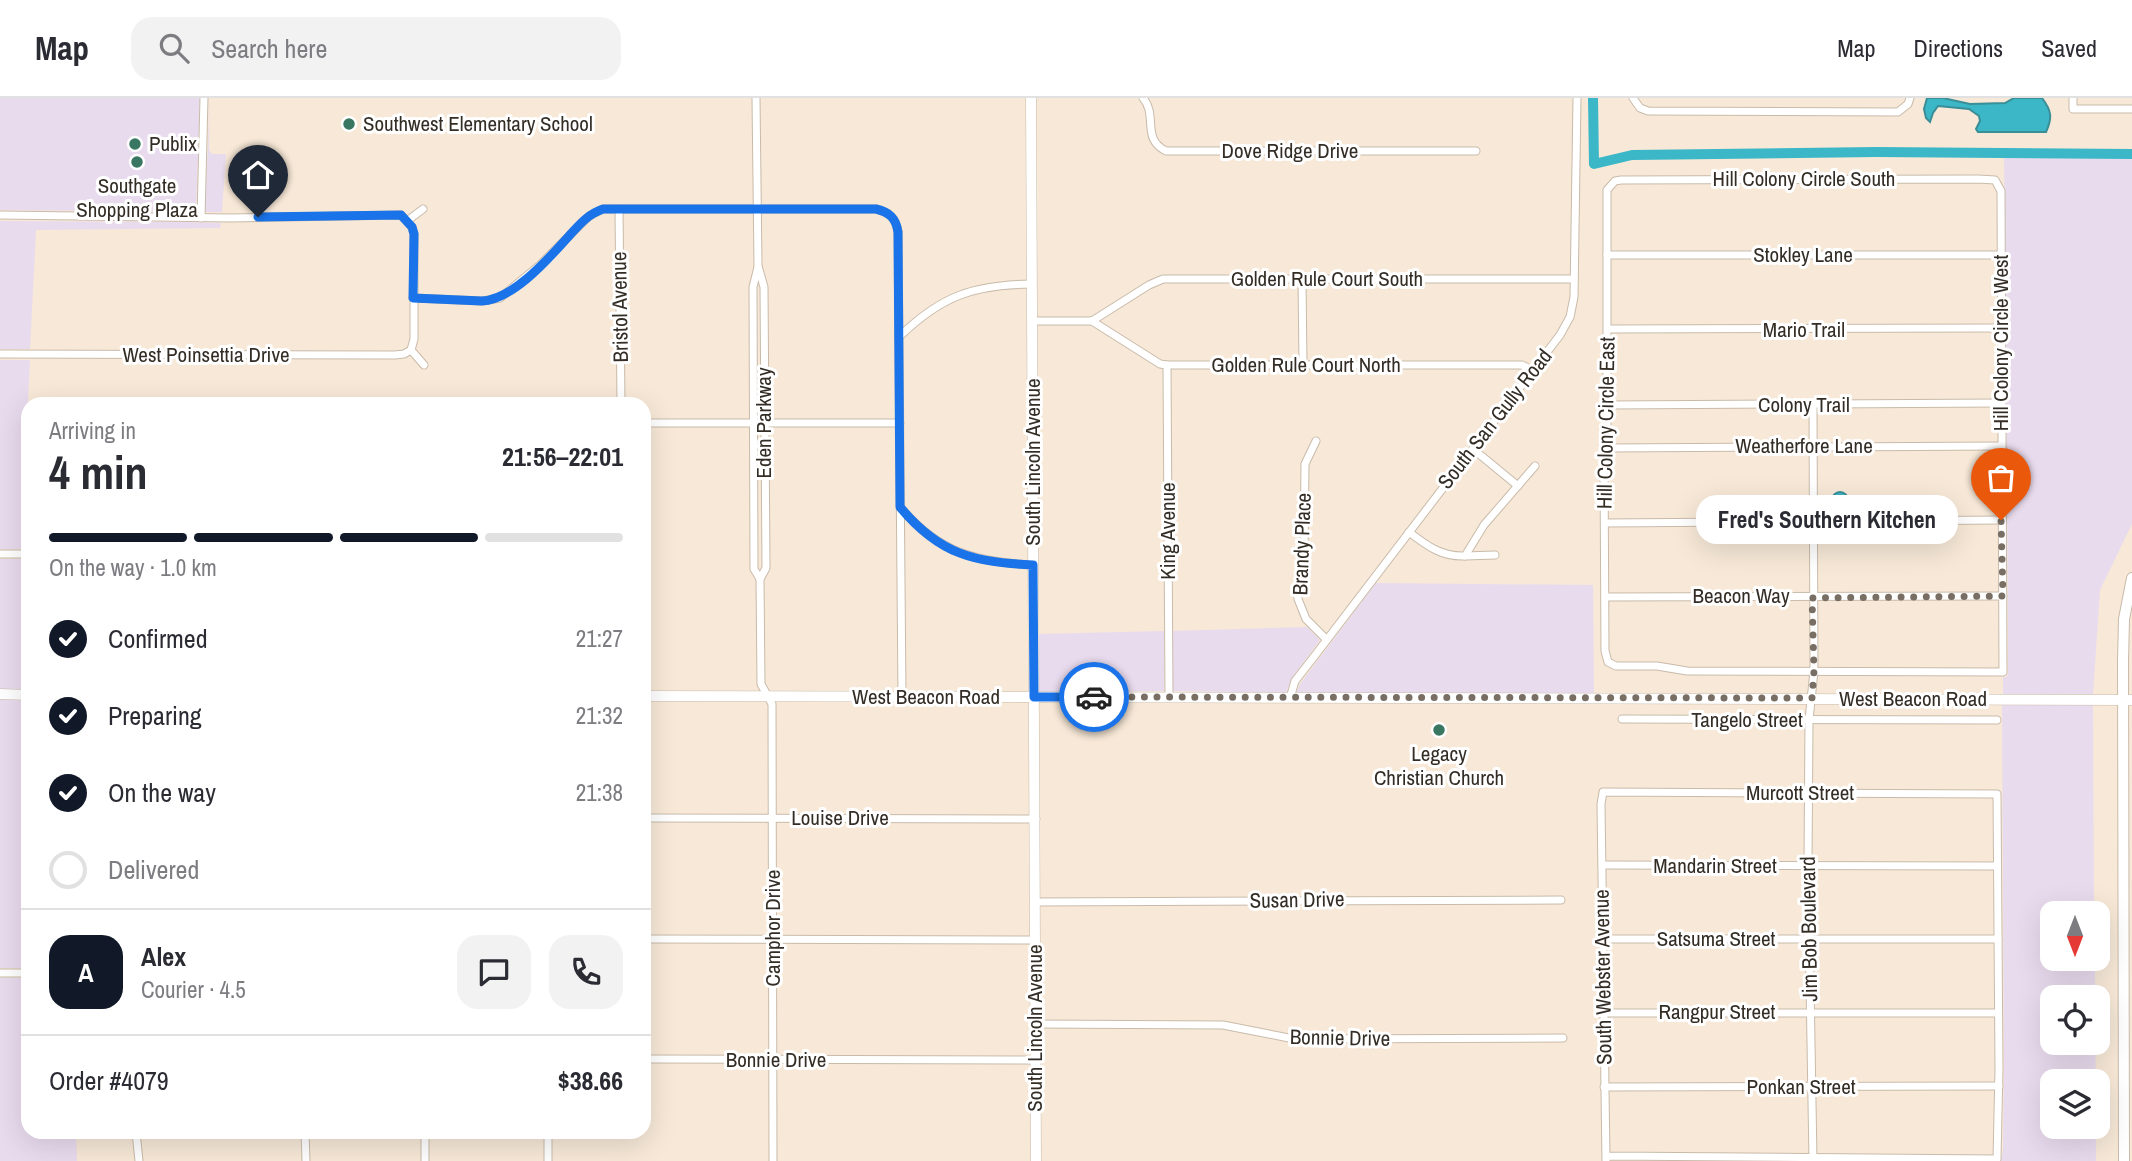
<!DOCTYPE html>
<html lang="en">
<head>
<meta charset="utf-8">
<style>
	:root { --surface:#fff; --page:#f2f2f3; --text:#2b2b33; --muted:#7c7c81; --line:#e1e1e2; --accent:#111827 }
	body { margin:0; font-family:"Archivo Narrow",sans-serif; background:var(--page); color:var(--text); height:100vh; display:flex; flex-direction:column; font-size:26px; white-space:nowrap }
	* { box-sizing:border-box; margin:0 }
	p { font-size:23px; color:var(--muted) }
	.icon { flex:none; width:38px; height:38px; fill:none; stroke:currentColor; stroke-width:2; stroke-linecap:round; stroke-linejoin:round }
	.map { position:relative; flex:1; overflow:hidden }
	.details { position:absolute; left:21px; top:299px; width:630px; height:742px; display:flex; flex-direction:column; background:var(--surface); border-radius:21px; box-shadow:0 7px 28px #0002 }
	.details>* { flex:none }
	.needle { width:46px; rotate:180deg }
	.buttons { position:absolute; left:2040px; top:803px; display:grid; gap:14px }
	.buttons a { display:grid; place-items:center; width:70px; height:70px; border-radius:14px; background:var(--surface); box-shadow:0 7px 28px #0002; font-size:35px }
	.pin { position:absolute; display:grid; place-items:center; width:60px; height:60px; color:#fff; margin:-72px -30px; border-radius:50% 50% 50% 0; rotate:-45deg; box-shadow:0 0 7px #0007 }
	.pin .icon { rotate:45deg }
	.courier { position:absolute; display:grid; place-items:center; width:70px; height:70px; margin:-35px; border:5px solid #1a73e8; border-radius:50%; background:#fff; color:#222; box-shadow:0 2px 9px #0007 }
	.bubble { position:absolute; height:49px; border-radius:21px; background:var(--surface); box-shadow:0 7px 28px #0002; font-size:23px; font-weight:700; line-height:49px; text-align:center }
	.head em { font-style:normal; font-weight:700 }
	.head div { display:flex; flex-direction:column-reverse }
	.head { display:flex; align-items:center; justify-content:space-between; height:119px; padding:0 28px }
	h1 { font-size:46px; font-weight:700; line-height:52px }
	.bar { display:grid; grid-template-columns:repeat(4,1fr); gap:10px 7px; align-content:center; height:84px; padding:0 28px }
	.bar i { height:9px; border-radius:5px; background:var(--line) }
	.bar .active { background:var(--accent) }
	.bar p { grid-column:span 4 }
	.line { display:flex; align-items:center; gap:18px; padding:0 28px; border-top:2px solid var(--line) }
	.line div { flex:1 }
	.round { display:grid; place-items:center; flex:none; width:74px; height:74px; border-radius:21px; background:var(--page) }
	ol { padding:0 28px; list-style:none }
	li { display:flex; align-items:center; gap:21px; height:77px }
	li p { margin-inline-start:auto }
	li .icon { padding:7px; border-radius:50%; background:var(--accent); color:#fff; stroke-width:4 }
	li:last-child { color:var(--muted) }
	li i { width:38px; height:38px; border:4px solid var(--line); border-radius:50% }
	header { display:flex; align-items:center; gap:42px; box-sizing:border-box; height:98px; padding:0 35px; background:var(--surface); border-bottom:2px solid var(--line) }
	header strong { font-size:33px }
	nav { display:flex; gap:38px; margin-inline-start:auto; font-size:24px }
	.search { width:490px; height:63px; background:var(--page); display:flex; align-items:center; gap:18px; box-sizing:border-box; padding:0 24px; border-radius:21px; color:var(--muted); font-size:26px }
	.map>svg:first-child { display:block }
</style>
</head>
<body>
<header>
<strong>Map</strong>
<div class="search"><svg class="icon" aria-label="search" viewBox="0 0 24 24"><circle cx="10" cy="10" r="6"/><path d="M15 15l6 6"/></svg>Search here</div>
<nav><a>Map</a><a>Directions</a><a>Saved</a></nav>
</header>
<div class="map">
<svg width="2132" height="1063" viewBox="0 0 2132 1063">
	<rect width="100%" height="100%" fill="#f7e8d7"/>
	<!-- commercial -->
	<g fill="#e9dbee">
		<path d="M0,0H200L196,114L0,112Z"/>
		<path d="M210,0L209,52L212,56H226L222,114H205Z"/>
		<path d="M2132,53V426L2100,492L2093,596H2003V579H2007L2008,574V533L2004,54Z"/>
		<path d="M0,123L185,124L221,125L220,130L36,132L30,251H0Z"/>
		<path d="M0,262H30L25,368L28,369V451H0Z"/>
		<path d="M0,461H28V509H21L23,592L0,591Z"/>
		<path d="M1376,485L1593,487L1594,595H1296L1300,586Z"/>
		<path d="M1307,529L1320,542L1292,580L1286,595L1173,593V533Z"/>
		<path d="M1164,533V593L1038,594V536Z"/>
		<path d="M0,601L23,602L28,870H0Z"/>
		<path d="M2002,607H2093L2094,815L2053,816V861H2095V899L2053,900V945H2095L2096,983L2053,984V1029H2096V1063H2001L2003,1052L2004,970Z"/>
		<path d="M0,880H28V1034H76L77,1063H0Z"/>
	</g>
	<!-- water -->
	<g fill="#3bb7c7" stroke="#398e97" stroke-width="2">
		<path d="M1927,0H1943L1970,6L2005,5L2014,0H2042C2051,12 2053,19 2046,34H1978L1976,31L1980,23L1979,18L1969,11L1938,8L1933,15L1930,24L1926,20L1924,11Z"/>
		<circle cx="1840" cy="402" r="8"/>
	</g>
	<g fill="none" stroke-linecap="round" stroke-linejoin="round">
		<!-- canal -->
		<path stroke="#3bb7c7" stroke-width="10" d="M1593,0L1594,66L1632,57L1876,54L2132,56"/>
		<defs>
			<g id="street">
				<path d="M756,0L758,168L764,189L766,470L760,481L761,586L772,606L773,1063"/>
				<path d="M1143,0C1158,17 1141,41 1166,53H1476"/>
				<path d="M1633,0L1640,10L1648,13L1898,14L1908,6L1910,0"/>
				<path d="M2073,0V11H2132"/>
				<path d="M1978,81L1995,82L2001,93L2003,574L1687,573L1657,568H1616L1608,564L1605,553L1604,365L1607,350V92L1615,83L1621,82Z"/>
				<path d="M619,111L621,306"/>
				<path d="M0,117L232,120L401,117L412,129L414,136V241L411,252"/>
				<path d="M201,120L204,0"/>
				<path d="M407,123L423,111"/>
				<path d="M1607,157H2000"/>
				<path d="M758,169L753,189L754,471L760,481"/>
				<path d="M1302,181L1303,267"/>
				<path d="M413,200L482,203L500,200L540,167L589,118L603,111H876C889,114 896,120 898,134L902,599"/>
				<path d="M1032,223H1092"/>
				<path d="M1092,223L1149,187L1163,181H1574"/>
				<path d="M1092,223L1160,266L1167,267H1522L1532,272"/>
				<path d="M1608,231L2000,230"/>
				<path d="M899,239C942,197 974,187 1032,186"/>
				<path d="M411,252L424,267"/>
				<path d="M0,256L395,257L404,256L411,252"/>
				<path d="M1167,267L1169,598"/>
				<path d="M1608,307L2001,305"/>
				<path d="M1813,307L1814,573L1809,622L1808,767L1813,1063"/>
				<path d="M644,325H900"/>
				<path d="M1316,343L1305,366L1304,455L1297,491L1298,501L1306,521L1326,541"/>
				<path d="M1607,350L2001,348"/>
				<path d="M1473,351L1518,388"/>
				<path d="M901,410C939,455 976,464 1033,467"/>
				<path d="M1605,425L2002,422"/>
				<path d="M1409,434C1427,448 1442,459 1465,458L1484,427L1535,368"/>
				<path d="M0,456H28"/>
				<path d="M1465,458L1495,457"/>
				<path d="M1605,499L2003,498"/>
				<path d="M1290,600L1295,583L1313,560L1560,237L1570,219L1574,199L1577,0"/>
				<path d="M1622,621L1997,622"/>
				<path d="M644,720L1036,721"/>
				<path d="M1602,767L1997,768"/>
				<path d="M1034,804L1561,802"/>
				<path d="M644,841L1035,842"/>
				<path d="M1602,841H1998"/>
				<path d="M0,875H28"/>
				<path d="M1603,915H1998"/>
				<path d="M1035,926L1223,927L1294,941L1563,940"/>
				<path d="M644,961L1035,962"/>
				<path d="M1604,989L1999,988"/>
				<path d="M136,1034L139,1063"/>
				<path d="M305,1034L306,1063"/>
				<path d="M548,1034V1063"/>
				<path d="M1606,1058L1997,1061L1999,970L1997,696L1603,694L1601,706L1606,1063"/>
				<path d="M425,1063V1034"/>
			</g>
			<g id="secondary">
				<path d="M1031,0L1036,1063"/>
				<path d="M0,596L28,597"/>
				<path d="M644,598L2132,602"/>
			</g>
			<path id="primary" d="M2124,1063L2123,563L2124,521L2132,480"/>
		</defs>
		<!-- street casing -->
		<use href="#street" stroke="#c9bbaa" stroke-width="9"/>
		<!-- secondary casing -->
		<use href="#secondary" stroke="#c9bbaa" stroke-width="11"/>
		<!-- primary casing -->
		<use href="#primary" stroke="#c9bbaa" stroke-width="12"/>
		<!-- street -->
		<use href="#street" stroke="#fff" stroke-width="7"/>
		<!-- secondary -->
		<use href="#secondary" stroke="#fff" stroke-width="10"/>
		<!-- primary -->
		<use href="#primary" stroke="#fff" stroke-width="10"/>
	</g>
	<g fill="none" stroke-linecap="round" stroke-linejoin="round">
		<!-- done -->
		<path stroke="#786e64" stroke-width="7" stroke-dasharray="0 12.6" d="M1094,599L1812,600L1814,573L1812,500L2003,498L2001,422"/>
		<!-- route -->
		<path stroke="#1a73e8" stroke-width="9" d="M258,119L401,117L412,129L414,136L413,200L482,203C514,201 548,161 569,138C579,127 588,116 603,111H876C889,114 896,120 898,134L900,409C940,457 974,464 1033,467L1034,599H1094"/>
	</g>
	<!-- markers -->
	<g fill="#3a7763" stroke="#fff" stroke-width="2.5">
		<circle cx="349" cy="26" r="7"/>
		<circle cx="135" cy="46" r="7"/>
		<circle cx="137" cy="64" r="7"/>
		<circle cx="1439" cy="632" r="7"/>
	</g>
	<g text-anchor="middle" stroke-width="6" stroke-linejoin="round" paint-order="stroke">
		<!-- poi labels -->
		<g font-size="21" fill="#332d26" stroke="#fff" text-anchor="start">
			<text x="363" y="33">Southwest Elementary School</text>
			<text x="149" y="53">Publix</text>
			<text x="137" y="95" text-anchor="middle">Southgate<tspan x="137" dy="24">Shopping Plaza</tspan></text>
			<text x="1439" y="663" text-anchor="middle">Legacy<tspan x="1439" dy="24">Christian Church</tspan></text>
		</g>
		<!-- street labels -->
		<g font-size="21" fill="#332d26" stroke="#fff">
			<text x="1290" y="60">Dove Ridge Drive</text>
			<text x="1804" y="88">Hill Colony Circle South</text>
			<text x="1803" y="164">Stokley Lane</text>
			<text x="1327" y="188">Golden Rule Court South</text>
			<text transform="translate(620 209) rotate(-91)" y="7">Bristol Avenue</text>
			<text x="1804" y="239">Mario Trail</text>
			<text transform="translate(2001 245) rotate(-90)" y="7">Hill Colony Circle West</text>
			<text x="206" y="264">West Poinsettia Drive</text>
			<text x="1306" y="274">Golden Rule Court North</text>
			<text x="1804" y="314">Colony Trail</text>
			<text transform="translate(1495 321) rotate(-52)" y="7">South San Gully Road</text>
			<text transform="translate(764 325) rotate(-90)" y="7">Eden Parkway</text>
			<text transform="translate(1606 325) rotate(-89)" y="7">Hill Colony Circle East</text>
			<text x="1804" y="355">Weatherfore Lane</text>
			<text transform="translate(1033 364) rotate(-90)" y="7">South Lincoln Avenue</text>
			<text transform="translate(1168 433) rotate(-90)" y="7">King Avenue</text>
			<text transform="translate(1302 446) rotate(-88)" y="7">Brandy Place</text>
			<text x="1741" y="505">Beacon Way</text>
			<text x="926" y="606">West Beacon Road</text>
			<text x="1913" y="608">West Beacon Road</text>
			<text x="1747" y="629">Tangelo Street</text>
			<text x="1800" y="702">Murcott Street</text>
			<text x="840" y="727">Louise Drive</text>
			<text x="1715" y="775">Mandarin Street</text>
			<text transform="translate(1297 802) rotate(-1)" y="7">Susan Drive</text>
			<text transform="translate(773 830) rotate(-90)" y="7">Camphor Drive</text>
			<text transform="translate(1809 831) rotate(-91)" y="7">Jim Bob Boulevard</text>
			<text x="1716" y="848">Satsuma Street</text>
			<text transform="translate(1603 879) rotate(-91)" y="7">South Webster Avenue</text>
			<text x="1717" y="921">Rangpur Street</text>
			<text transform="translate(1035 930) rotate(-90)" y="7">South Lincoln Avenue</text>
			<text transform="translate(1340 940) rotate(1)" y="7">Bonnie Drive</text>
			<text x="776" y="969">Bonnie Drive</text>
			<text x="1801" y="996">Ponkan Street</text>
		</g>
	</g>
</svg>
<div class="buttons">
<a><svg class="needle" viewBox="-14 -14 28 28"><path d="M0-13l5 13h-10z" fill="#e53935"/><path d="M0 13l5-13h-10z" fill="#7c7c81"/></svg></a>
<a><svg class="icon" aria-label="locate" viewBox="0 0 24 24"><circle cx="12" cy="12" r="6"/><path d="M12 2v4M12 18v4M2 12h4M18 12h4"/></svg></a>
<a><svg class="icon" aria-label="layers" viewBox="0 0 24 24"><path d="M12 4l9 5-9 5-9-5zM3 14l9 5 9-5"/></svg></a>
</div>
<div class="pin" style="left:2001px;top:422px;background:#ea580c"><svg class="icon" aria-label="bag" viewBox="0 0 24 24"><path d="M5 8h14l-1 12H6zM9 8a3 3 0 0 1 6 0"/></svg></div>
<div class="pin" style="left:258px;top:119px;background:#1f2937"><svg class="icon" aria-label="home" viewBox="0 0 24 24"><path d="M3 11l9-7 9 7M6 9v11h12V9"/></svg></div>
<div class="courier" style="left:1094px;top:599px"><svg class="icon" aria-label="car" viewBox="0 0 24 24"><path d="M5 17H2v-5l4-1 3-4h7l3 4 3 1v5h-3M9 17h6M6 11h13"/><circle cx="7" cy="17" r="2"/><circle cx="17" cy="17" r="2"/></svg></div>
<div class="bubble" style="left:1696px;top:397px;width:262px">Fred's Southern Kitchen</div>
<section class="details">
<div class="head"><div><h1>4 min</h1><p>Arriving in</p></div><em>21:56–22:01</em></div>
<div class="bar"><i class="active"></i><i class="active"></i><i class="active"></i><i></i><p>On the way · 1.0 km</p></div>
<ol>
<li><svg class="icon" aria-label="check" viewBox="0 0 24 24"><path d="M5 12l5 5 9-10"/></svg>Confirmed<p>21:27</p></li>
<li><svg class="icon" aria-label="check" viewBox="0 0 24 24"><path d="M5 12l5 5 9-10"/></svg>Preparing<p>21:32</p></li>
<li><svg class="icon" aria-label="check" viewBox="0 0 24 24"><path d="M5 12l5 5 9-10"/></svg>On the way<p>21:38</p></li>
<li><i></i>Delivered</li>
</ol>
<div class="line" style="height:126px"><b class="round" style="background:var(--accent);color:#fff">A</b><div><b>Alex</b><p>Courier · 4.5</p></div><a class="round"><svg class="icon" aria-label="chat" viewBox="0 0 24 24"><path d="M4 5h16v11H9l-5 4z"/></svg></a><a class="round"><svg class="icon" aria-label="phone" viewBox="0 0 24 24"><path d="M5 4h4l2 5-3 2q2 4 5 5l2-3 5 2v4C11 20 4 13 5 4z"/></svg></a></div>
<div class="line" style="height:91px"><div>Order #4079</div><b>$38.66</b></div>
</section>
</div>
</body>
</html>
